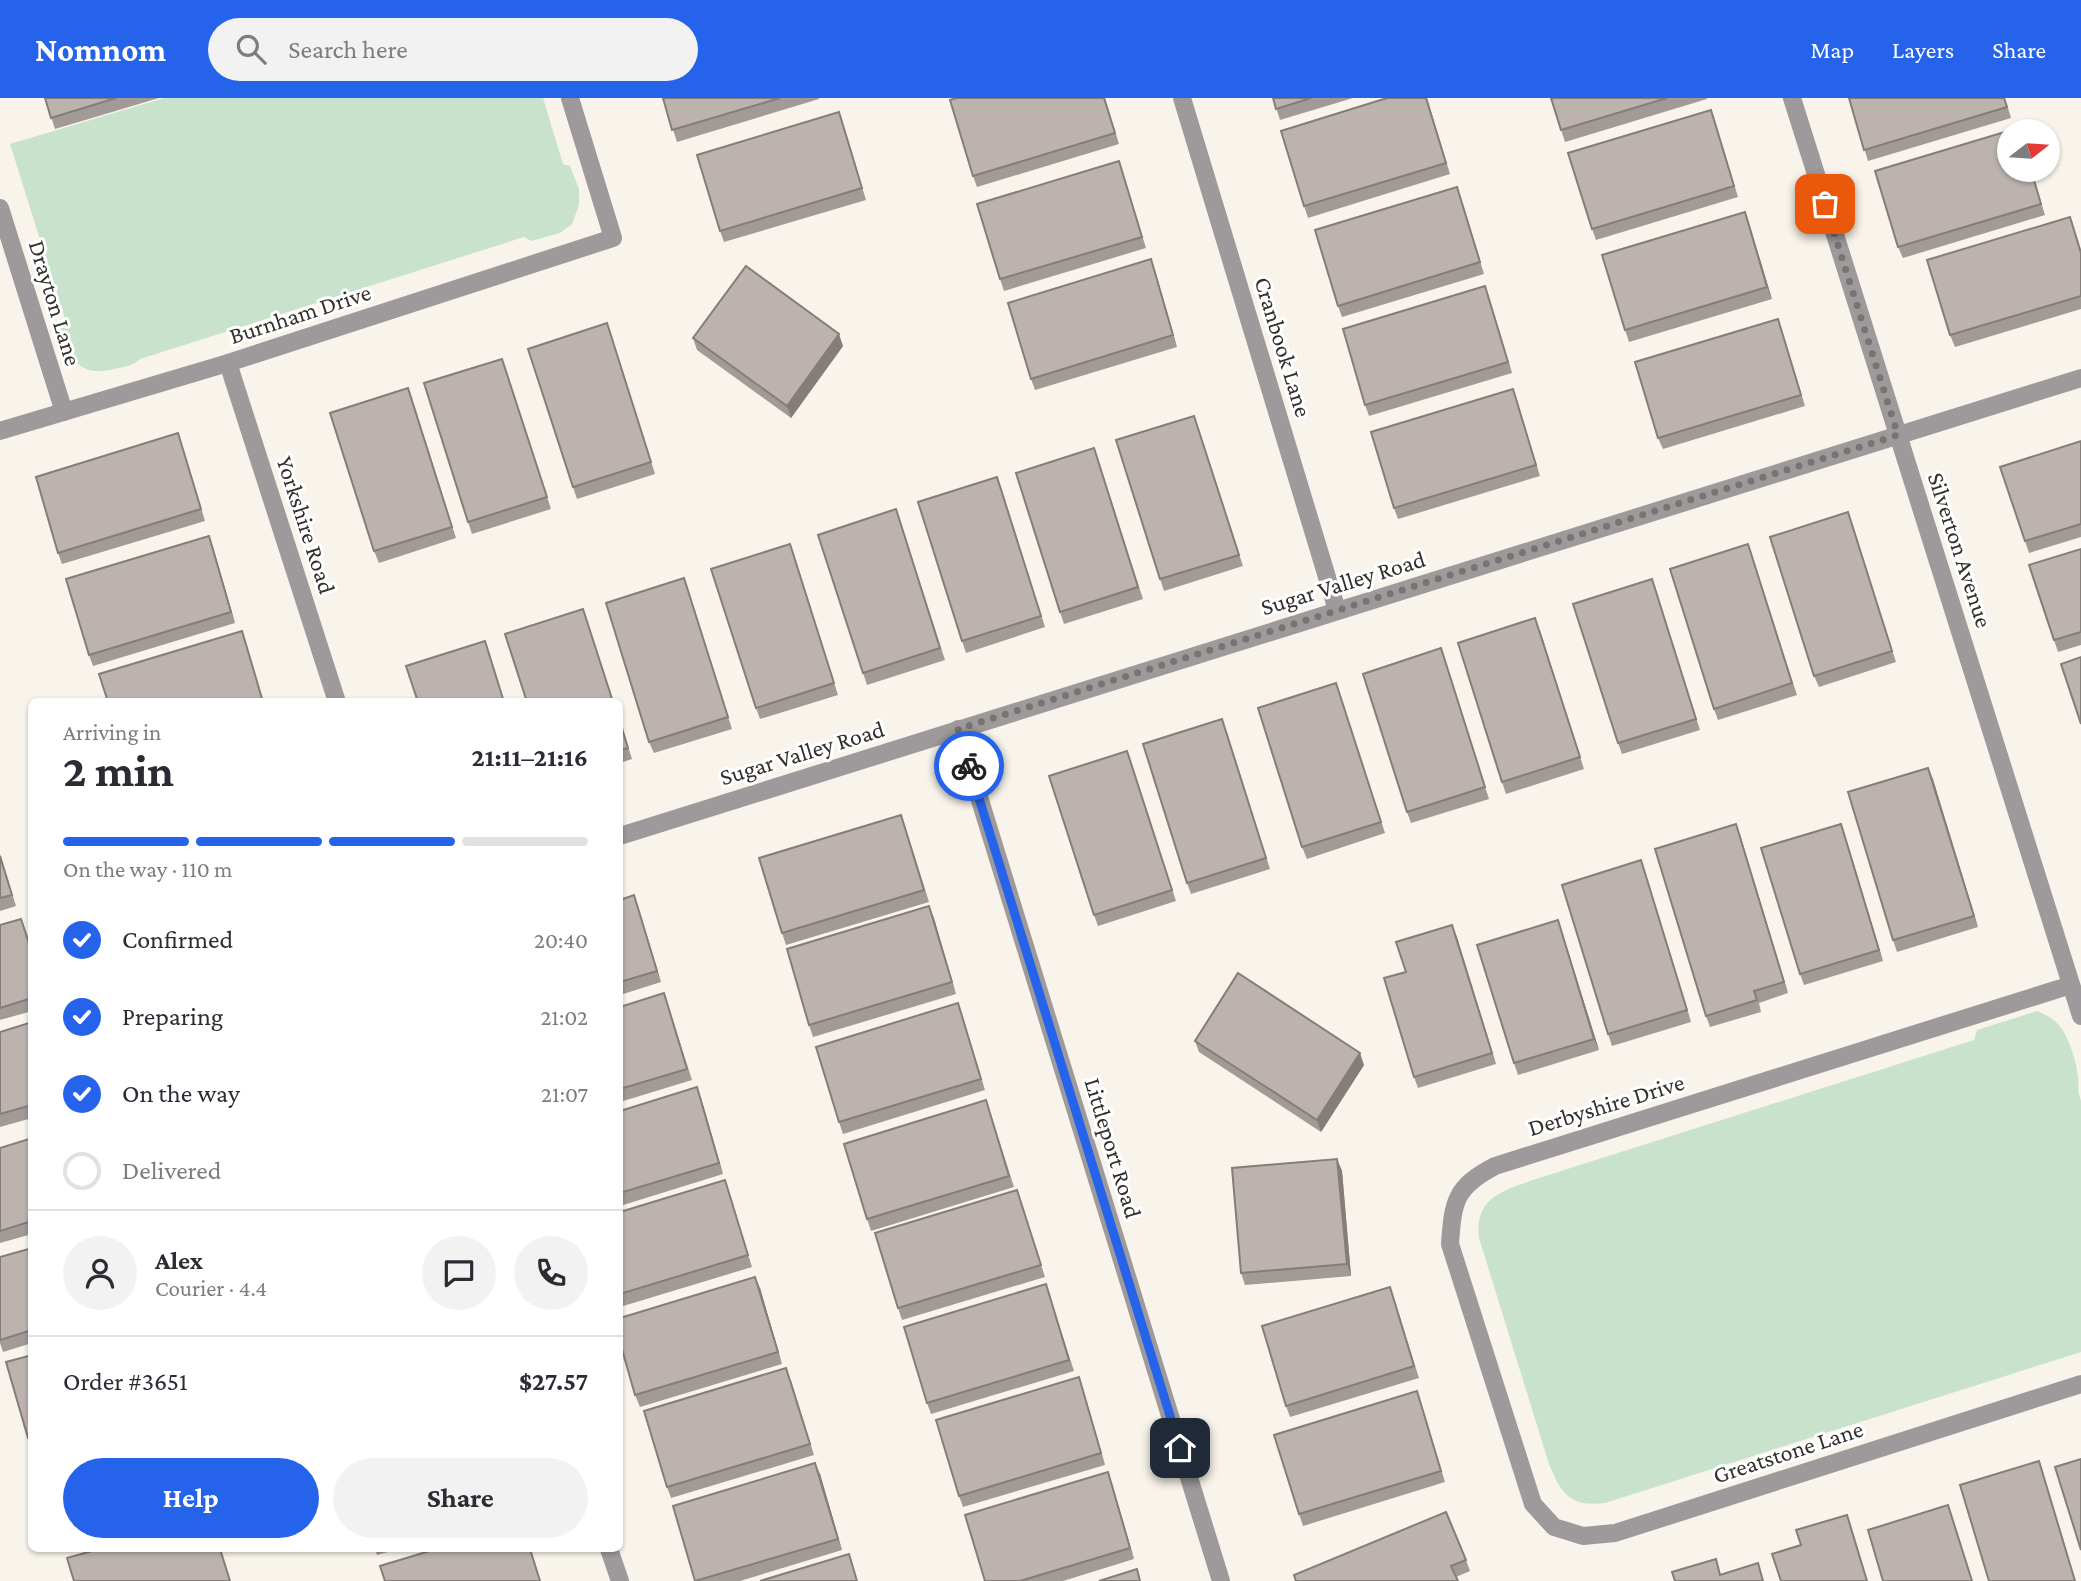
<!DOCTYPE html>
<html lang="en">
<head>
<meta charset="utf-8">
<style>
	:root { --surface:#fff; --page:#f2f2f3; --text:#2b2b33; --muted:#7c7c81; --line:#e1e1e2; --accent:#2563eb }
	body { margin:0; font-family:"Crimson Pro",serif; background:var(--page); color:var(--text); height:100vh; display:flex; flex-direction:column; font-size:26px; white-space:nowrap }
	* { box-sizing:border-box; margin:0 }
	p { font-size:23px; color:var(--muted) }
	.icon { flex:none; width:38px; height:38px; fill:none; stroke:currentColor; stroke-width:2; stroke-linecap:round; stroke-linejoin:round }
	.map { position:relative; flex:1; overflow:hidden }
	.panel { position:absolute; left:28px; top:600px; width:595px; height:854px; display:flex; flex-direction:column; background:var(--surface); border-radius:10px; box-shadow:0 2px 5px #0004 }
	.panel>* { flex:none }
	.needle { width:46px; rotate:73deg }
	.controls { position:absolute; left:1997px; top:21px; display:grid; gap:14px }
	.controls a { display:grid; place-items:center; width:63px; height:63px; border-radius:50%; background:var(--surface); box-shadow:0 2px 5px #0004; font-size:35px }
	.pin { position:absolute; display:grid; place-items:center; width:60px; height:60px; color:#fff; margin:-30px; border-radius:14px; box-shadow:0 4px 10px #0006 }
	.courier { position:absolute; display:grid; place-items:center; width:70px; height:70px; margin:-35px; border:5px solid #2563eb; border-radius:50%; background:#fff; color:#222; box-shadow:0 2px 9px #0007 }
	.overview em { font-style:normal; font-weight:700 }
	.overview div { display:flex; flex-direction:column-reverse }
	.overview { display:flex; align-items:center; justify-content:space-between; height:119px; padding:0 35px }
	h1 { font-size:46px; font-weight:700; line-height:52px }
	.bar { display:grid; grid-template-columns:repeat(4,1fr); gap:10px 7px; align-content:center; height:84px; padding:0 35px }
	.bar i { height:9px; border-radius:5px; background:var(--line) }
	.bar .current { background:var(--accent) }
	.bar p { grid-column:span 4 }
	.line { display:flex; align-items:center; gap:18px; padding:0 35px; border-top:2px solid var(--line) }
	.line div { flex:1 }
	.round { display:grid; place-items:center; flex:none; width:74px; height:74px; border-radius:37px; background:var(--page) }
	ol { padding:0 35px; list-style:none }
	li { display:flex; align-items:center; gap:21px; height:77px }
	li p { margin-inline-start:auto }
	li .icon { padding:7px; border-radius:50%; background:var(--accent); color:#fff; stroke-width:4 }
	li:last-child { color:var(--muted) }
	li i { width:38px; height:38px; border:4px solid var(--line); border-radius:50% }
	.action { display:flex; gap:14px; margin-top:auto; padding:14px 35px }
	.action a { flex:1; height:80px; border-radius:42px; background:var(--accent); color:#fff; font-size:28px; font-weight:700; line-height:80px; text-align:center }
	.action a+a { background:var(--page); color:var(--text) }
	header { display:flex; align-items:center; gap:42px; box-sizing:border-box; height:98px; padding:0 35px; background:var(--accent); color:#fff }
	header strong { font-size:33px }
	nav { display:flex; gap:38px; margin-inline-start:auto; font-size:24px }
	.search { width:490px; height:63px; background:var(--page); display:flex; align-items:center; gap:18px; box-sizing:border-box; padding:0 24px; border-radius:38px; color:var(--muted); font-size:26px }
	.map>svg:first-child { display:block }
</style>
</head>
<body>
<header>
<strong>Nomnom</strong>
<div class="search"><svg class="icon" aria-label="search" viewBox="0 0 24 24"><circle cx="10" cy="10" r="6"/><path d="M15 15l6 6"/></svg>Search here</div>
<nav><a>Map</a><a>Layers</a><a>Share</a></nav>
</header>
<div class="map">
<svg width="2081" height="1483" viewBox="0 0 2081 1483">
	<rect width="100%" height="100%" fill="#f8f4eb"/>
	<!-- green -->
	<g fill="#c8e2cc">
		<path d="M164,0H543L563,66L570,68L579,91V107L572,126L560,135L531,143L524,139L140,261C133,268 124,269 114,271C78,280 69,259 59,230L65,221L10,46Z"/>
		<path d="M2037,913C2044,916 2052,920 2057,925C2070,938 2081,976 2078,993L2081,1003V1254L1605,1405C1570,1409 1562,1397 1549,1366L1479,1140C1474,1098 1505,1092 1539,1080L1974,942L1977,932Z"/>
	</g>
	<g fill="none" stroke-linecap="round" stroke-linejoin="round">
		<!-- minor -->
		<g stroke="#9e999a" stroke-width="18">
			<path d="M1182,0L1337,512"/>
			<path d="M1792,0L2081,918"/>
			<path d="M0,110L64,314"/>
			<path d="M228,265L337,604"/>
			<path d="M0,333L228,265L613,140L570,0"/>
			<path d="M958,631L1221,1483"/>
			<path d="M620,738L2081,280"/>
			<path d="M2071,887L1495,1068C1455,1089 1453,1103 1450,1146L1533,1406L1554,1429L1583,1438L1615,1435L2081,1286"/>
			<path d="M609,1451L620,1483"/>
		</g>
	</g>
	<!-- wall -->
	<g fill="#a29a96">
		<path d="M45,0H159L55,31Z"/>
		<path d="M663,0H819V1L677,44Z"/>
		<path d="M1105,0L1119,46L977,89L973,78Z"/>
		<path d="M1273,0H1353L1280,22Z"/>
		<path d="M1387,0H1427L1450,76L1308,120L1304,108Z"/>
		<path d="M1551,0H1707V1L1565,44Z"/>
		<path d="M1849,0H2005L2011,20L1868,63Z"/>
		<path d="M1715,23L1738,99L1596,142L1592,131Z"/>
		<path d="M843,26L866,102L724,144L720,133Z"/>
		<path d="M1119,63L1146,150L1004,193L1000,181Z"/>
		<path d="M2031,72L2045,117L1903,160L1898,149Z"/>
		<path d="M1461,100L1484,176L1342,219L1338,208Z"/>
		<path d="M1745,114L1772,201L1629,244L1625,232Z"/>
		<path d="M2070,119L2081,153V211L1955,249L1950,237Z"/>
		<path d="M1155,173L1177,249L1035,292L1031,281Z"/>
		<path d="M1489,200L1512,275L1369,318L1365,307Z"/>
		<path d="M1782,233L1805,308L1663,351L1658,340Z"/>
		<path d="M611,237L655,376L577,401L573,389Z"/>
		<path d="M693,240L843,248L791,320L697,252Z"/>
		<path d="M502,261L551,411L472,436L468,424Z"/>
		<path d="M412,301L456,440L379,465L374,453Z"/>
		<path d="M1517,303L1540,378L1398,421L1394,410Z"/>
		<path d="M1198,329L1243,468L1164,493L1160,481Z"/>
		<path d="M2081,343V439L2029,455L2025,443Z"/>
		<path d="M182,347L205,423L62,466L58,455Z"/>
		<path d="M1094,350L1143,501L1064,526L1060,514Z"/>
		<path d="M1001,390L1045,529L966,555L962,543Z"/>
		<path d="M896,411L945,562L867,587L863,575Z"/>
		<path d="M1852,425L1896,564L1819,589L1814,578Z"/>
		<path d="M209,438L235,525L93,568L89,557Z"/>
		<path d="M1748,446L1797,597L1718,622L1714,611Z"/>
		<path d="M2081,451V547L2058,554L2029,467Z"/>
		<path d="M794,458L838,597L760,621L756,610Z"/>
		<path d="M1652,481L1700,632L1622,656L1618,645Z"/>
		<path d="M688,492L732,631L654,655L649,644Z"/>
		<path d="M1540,532L1584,671L1506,696L1502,684Z"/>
		<path d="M1445,562L1489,701L1411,725L1407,714Z"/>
		<path d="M1340,597L1385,735L1307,761L1302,749Z"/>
		<path d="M1222,621L1270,771L1191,796L1187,785Z"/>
		<path d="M620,623L632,661L620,665Z"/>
		<path d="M1131,664L1176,803L1098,828L1094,817Z"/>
		<path d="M1928,670L1978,829L1897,854L1893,842Z"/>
		<path d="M1841,726L1883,863L1804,887L1800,876Z"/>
		<path d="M905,728L929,804L786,847L782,835Z"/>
		<path d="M1740,737L1788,895L1759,905L1761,914L1710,929L1706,918Z"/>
		<path d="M0,756L16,808L0,813Z"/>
		<path d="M1645,774L1691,924L1612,948L1608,936Z"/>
		<path d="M620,802L638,809L661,884L620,897Z"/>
		<path d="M929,808L956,896L813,939L809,927Z"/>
		<path d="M1558,822L1599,952L1518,977L1514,965Z"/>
		<path d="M0,827L25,832L32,852V913L0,922Z"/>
		<path d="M1452,827L1496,966L1418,990L1414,979L1406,874Z"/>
		<path d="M668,907L692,982L620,1004V909Z"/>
		<path d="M962,917L985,992L843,1036L839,1024Z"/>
		<path d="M32,924V1020L0,1029V934Z"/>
		<path d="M1195,943L1364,967L1321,1034L1199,954Z"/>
		<path d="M697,989L723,1076L620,1108V1013Z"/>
		<path d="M990,1014L1014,1089L871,1133L867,1121Z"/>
		<path d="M32,1040V1136L0,1145V1050Z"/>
		<path d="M1337,1061L1342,1073L1351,1178L1245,1187L1241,1175Z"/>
		<path d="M725,1082L752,1169L620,1209V1114Z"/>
		<path d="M1017,1092L1045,1179L902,1222L898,1210Z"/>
		<path d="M32,1150V1245L3,1254L0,1245V1159Z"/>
		<path d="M1046,1186L1074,1273L931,1316L927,1305Z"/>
		<path d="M760,1190L782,1266L640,1309L635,1297Z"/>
		<path d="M1394,1200L1419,1280L1290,1319L1286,1308Z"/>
		<path d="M1079,1279L1105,1367L963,1409L959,1398Z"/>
		<path d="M791,1282L814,1357L671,1400L667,1389Z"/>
		<path d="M1421,1305L1445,1384L1303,1428L1299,1416Z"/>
		<path d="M820,1376L842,1452L740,1483H695Z"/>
		<path d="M1112,1386L1134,1461L1063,1483H985Z"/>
		<path d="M375,1451H398L377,1457Z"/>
		<path d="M1466,1462L1470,1473L1456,1479L1296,1483Z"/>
	</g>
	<!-- shaded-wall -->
	<g fill="#847d7a">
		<path d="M1745,114L1749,125L1772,201L1767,189Z"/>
		<path d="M1151,161L1155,173L1177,249L1173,237Z"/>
		<path d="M1485,188L1489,200L1512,275L1508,264Z"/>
		<path d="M839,236L843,248L791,320L787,308Z"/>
		<path d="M209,438L213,449L235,525L231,514Z"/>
		<path d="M1928,670L1933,681L1978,829L1974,818Z"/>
		<path d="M1736,726L1740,737L1788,895L1784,884Z"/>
		<path d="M1841,726L1845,737L1883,863L1879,852Z"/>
		<path d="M1641,762L1645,774L1691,924L1687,912Z"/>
		<path d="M634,797L638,809L661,884L657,873Z"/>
		<path d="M929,808L934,820L956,896L952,884Z"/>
		<path d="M1558,822L1562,834L1599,952L1594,941Z"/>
		<path d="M1452,827L1457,839L1496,966L1492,955Z"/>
		<path d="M1360,955L1364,967L1321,1034L1317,1022Z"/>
		<path d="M697,989L701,1000L723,1076L719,1065Z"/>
		<path d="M1337,1061L1342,1073L1351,1178L1347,1166Z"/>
		<path d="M755,1179L760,1190L782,1266L778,1254Z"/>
		<path d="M1079,1279L1083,1291L1105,1367L1101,1355Z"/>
		<path d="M815,1365L820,1376L842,1452L838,1441Z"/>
		<path d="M1108,1374L1112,1386L1134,1461L1130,1450Z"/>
	</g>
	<!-- building -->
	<g fill="#bcb3af" stroke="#847d7a" stroke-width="2">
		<path d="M45,0H116L51,20Z"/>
		<path d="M663,0H780L672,32Z"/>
		<path d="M957,0H1104L1115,35L973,78L950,2Z"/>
		<path d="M1273,0H1311L1276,11Z"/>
		<path d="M1387,0H1426L1446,65L1304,108L1281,33Z"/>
		<path d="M1551,0H1667L1561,32Z"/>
		<path d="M1849,0H2004L2007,9L1864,52Z"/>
		<path d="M1711,12L1734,88L1592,131L1568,55Z"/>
		<path d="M839,14L862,90L720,133L697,57Z"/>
		<path d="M2018,30L2019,33H2009V72H2031L2041,106L1898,149L1875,73Z"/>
		<path d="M1119,63L1142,139L1000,181L977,106Z"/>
		<path d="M1457,89L1480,164L1338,208L1315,132Z"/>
		<path d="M1745,114L1767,189L1625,232L1602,157Z"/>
		<path d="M2070,119L2081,155V198L1950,237L1927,162Z"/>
		<path d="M1151,161L1173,237L1031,281L1008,205Z"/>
		<path d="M746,168L839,236L787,308L693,240Z"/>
		<path d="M1485,188L1508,264L1365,307L1343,231Z"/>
		<path d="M1778,221L1801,297L1658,340L1635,264Z"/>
		<path d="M607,225L651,364L573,389L528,251Z"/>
		<path d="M502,261L547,399L468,424L424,285Z"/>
		<path d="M408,290L452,429L374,453L330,315Z"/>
		<path d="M1513,291L1536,367L1394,410L1371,334Z"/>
		<path d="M1194,318L1239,457L1160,481L1116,342Z"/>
		<path d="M178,335L201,411L58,455L36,379Z"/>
		<path d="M2081,343V426L2025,443L2000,369Z"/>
		<path d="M1094,350L1138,489L1060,514L1016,375Z"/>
		<path d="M997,379L1041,518L962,543L918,404Z"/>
		<path d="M896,411L940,550L863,575L818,437Z"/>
		<path d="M1848,414L1892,553L1814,578L1770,439Z"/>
		<path d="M209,438L231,514L89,557L66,481Z"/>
		<path d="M790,446L834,585L756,610L711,471Z"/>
		<path d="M1748,446L1792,585L1714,611L1670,471Z"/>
		<path d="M2081,451V534L2054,542L2029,467Z"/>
		<path d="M684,480L728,619L649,644L606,505Z"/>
		<path d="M1652,481L1696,621L1618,645L1573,506Z"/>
		<path d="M583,511L613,604H527L505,536Z"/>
		<path d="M1535,520L1580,659L1502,684L1458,545Z"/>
		<path d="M242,533L263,604H108L99,576Z"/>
		<path d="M485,543L504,604H418L406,568Z"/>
		<path d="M1441,550L1485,689L1407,714L1363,576Z"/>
		<path d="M2081,559V626L2061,566Z"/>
		<path d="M1336,585L1381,724L1302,749L1258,610Z"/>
		<path d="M1222,621L1266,760L1187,785L1143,646Z"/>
		<path d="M620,624L628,650L620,652Z"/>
		<path d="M1127,653L1172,792L1094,817L1049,678Z"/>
		<path d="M1928,670L1974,818L1893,842L1848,694Z"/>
		<path d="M901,717L924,792L782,835L759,760Z"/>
		<path d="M1736,726L1784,884L1754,893L1757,902L1706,918L1655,751Z"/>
		<path d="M1841,726L1879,852L1800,876L1761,750Z"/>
		<path d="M0,758L12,797L0,800Z"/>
		<path d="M1641,762L1687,912L1608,936L1562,787Z"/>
		<path d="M634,797L657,873L620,884V802Z"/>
		<path d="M929,808L952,884L809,927L787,851Z"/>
		<path d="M21,821L32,854V900L0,910V827Z"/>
		<path d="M1558,822L1594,941L1514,965L1477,847Z"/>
		<path d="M1452,827L1492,955L1414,979L1384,880L1406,874L1396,844Z"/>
		<path d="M1238,875L1360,955L1317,1022L1195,943Z"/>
		<path d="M664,895L687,971L620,991V909Z"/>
		<path d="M958,905L981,981L839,1024L816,949Z"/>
		<path d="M32,924V1007L0,1016V934Z"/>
		<path d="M697,989L719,1065L620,1095V1013Z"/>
		<path d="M986,1002L1009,1078L867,1121L844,1046Z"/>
		<path d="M32,1040V1123L0,1133V1050Z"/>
		<path d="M1337,1061L1347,1166L1241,1175L1232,1070Z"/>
		<path d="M725,1082L748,1157L620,1196V1114Z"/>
		<path d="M1017,1092L1041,1167L898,1210L875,1135Z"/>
		<path d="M32,1150V1232L0,1242V1159Z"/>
		<path d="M755,1179L778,1254L635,1297L620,1244V1220Z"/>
		<path d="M1046,1186L1069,1262L927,1305L904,1229Z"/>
		<path d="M1390,1189L1414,1268L1286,1308L1262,1228Z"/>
		<path d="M32,1257V1339L28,1340L6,1264Z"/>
		<path d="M786,1270L810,1346L667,1389L644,1313Z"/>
		<path d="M1079,1279L1101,1355L959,1398L936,1322Z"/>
		<path d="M1417,1293L1441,1373L1299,1416L1274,1337Z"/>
		<path d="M2081,1361V1452L2055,1369Z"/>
		<path d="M2039,1363L2075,1483H1989L1960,1387Z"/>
		<path d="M815,1365L838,1441L695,1483L673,1408Z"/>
		<path d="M1108,1374L1130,1450L1020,1483H985L965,1417Z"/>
		<path d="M1948,1407L1972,1483H1883L1868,1432Z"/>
		<path d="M1446,1414L1466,1462L1451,1468L1458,1483H1296L1294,1477Z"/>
		<path d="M1847,1417L1867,1483H1781L1772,1456L1801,1447L1796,1432Z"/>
		<path d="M99,1451H220L230,1483H74L67,1460Z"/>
		<path d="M436,1451H530L540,1483H385L380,1468Z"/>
		<path d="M849,1456L857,1483H760Z"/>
		<path d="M1716,1461L1720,1477L1758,1465L1763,1483H1675L1672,1474Z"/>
		<path d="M1137,1471L1140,1483H1099Z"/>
	</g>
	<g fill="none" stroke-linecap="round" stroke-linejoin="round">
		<!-- done -->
		<path stroke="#777570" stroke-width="7" stroke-dasharray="0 12.6" d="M969,668L958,631L1898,337L1825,106"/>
		<!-- route -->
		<path stroke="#2563eb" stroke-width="9" d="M969,668L1180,1350"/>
	</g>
	<g text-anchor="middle" stroke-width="6" stroke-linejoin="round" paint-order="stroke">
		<!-- street labels -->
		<g font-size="24" fill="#32302d" stroke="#fff">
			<text transform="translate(55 205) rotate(73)" y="8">Drayton Lane</text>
			<text transform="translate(300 216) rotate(-18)" y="8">Burnham Drive</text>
			<text transform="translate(1283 249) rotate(73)" y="8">Cranbook Lane</text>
			<text transform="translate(306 427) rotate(72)" y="8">Yorkshire Road</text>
			<text transform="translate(1960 452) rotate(72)" y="8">Silverton Avenue</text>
			<text transform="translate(1343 485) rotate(-17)" y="8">Sugar Valley Road</text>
			<text transform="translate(802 655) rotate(-17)" y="8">Sugar Valley Road</text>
			<text transform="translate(1606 1007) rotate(-17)" y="8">Derbyshire Drive</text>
			<text transform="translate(1113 1050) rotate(73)" y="8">Littleport Road</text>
			<text transform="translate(1788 1354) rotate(-18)" y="8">Greatstone Lane</text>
		</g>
	</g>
</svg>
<div class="controls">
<a><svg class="needle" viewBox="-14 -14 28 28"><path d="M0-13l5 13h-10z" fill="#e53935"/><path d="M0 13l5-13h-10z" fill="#7c7c81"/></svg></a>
</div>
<div class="pin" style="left:1825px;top:106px;background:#ea580c"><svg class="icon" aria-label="bag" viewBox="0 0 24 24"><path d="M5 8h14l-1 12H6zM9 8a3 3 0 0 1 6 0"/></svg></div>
<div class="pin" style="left:1180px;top:1350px;background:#1f2937"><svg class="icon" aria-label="home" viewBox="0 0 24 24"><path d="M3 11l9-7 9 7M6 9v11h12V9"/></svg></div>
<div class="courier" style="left:969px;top:668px"><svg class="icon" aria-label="bike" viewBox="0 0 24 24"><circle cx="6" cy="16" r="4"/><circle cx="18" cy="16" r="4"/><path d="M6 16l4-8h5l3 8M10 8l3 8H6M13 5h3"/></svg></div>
<section class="panel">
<div class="overview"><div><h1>2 min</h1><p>Arriving in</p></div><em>21:11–21:16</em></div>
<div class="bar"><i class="current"></i><i class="current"></i><i class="current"></i><i></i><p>On the way · 110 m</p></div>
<ol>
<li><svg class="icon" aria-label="check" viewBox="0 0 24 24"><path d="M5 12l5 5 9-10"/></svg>Confirmed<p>20:40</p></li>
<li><svg class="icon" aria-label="check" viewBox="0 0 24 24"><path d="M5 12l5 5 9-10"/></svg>Preparing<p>21:02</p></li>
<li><svg class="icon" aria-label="check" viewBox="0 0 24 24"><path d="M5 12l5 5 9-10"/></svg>On the way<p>21:07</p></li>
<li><i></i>Delivered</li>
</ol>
<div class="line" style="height:126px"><a class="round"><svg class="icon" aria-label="person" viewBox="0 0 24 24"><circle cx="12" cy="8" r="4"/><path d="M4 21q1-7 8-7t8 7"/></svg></a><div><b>Alex</b><p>Courier · 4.4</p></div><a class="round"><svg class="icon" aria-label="chat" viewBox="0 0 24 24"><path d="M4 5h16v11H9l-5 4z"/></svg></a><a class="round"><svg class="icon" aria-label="phone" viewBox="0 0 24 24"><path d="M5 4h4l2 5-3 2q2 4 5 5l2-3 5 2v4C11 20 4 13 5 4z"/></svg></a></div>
<div class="line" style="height:91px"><div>Order #3651</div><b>$27.57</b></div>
<div class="action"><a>Help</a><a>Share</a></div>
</section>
</div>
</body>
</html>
